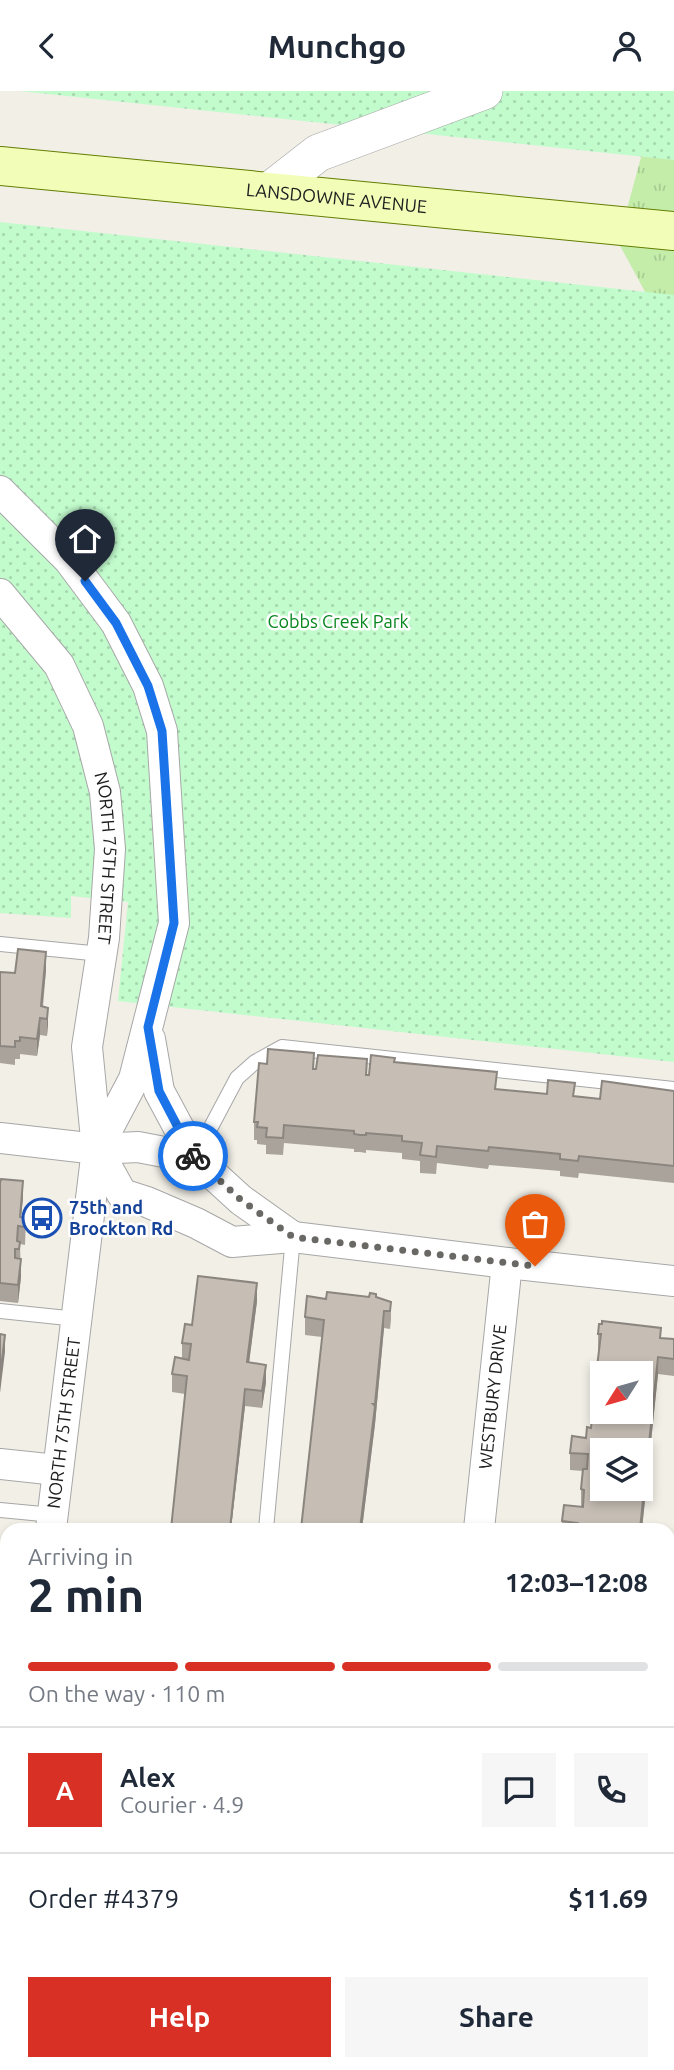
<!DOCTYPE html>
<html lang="en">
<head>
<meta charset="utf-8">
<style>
	:root { --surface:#fff; --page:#f6f6f7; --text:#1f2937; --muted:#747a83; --line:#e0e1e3; --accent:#d93025 }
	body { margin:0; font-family:Ubuntu,sans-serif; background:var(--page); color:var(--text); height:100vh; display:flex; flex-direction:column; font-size:26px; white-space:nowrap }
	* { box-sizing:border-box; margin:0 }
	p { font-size:23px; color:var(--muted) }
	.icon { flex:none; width:38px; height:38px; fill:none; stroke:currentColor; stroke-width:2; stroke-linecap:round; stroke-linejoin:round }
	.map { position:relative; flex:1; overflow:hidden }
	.panel { position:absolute; left:0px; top:1432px; width:676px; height:548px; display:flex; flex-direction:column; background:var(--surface); border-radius:21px 21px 0 0; box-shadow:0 4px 10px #0003 }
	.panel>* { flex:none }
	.needle { width:46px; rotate:233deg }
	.controls { position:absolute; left:590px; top:1270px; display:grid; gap:14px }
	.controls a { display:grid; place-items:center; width:63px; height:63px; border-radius:0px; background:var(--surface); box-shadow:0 4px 10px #0003; font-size:35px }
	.pin { position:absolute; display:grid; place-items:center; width:60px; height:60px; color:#fff; margin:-72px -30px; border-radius:50% 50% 50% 0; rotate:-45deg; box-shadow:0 0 7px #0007 }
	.pin .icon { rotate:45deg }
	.courier { position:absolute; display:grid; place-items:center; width:70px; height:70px; margin:-35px; border:5px solid #1a73e8; border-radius:50%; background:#fff; color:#222; box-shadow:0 2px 9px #0007 }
	.head em { font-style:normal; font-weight:600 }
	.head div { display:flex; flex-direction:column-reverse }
	.head { display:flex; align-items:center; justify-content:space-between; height:119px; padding:0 28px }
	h1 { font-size:46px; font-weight:600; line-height:52px }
	.bar { display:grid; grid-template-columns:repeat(4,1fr); gap:10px 7px; align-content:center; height:84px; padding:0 28px }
	.bar i { height:9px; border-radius:5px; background:var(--line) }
	.bar .on { background:var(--accent) }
	.bar p { grid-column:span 4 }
	.line { display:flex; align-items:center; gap:18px; padding:0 28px; border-top:2px solid var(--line) }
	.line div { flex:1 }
	.round { display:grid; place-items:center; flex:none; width:74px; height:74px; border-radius:0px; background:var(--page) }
	.button { display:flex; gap:14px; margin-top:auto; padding:14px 28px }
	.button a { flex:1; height:80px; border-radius:0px; background:var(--accent); color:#fff; font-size:28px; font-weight:600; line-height:80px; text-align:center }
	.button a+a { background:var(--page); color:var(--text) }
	header { display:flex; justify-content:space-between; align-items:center; height:91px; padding:0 28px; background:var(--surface); font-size:32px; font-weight:600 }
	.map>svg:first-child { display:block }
</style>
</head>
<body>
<header><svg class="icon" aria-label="back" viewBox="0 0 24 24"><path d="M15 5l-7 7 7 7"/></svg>Munchgo<svg class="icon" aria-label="person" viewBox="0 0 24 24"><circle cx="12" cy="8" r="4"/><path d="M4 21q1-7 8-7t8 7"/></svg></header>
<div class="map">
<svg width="674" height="1979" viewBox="0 0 674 1979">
	<defs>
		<pattern id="grass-tufts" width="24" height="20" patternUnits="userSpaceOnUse" patternTransform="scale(1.75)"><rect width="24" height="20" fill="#c4edaa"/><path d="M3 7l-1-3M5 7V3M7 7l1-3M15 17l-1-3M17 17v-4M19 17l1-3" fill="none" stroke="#a8cb92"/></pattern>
		<pattern id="park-dots" width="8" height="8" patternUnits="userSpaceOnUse" patternTransform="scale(1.75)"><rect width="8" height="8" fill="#c2fccd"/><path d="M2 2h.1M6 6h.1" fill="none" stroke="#a6d8b0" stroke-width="1.8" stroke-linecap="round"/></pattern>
	</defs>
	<rect width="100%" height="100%" fill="#f1efe6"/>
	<!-- grass -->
	<path fill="url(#grass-tufts)" d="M659,0H674V254L618,151Z"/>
	<!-- park -->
	<g fill="url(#park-dots)">
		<path d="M20,0H674V69Z"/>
		<path d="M0,131L674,204V971L118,910L128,811L71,805V827L0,822Z"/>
	</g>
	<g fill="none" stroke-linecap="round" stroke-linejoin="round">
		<defs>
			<g id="service">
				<path d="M0,853L101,863"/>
				<path d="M195,1066L237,987L255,971L282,956L674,998"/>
				<path d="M0,1220L77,1228"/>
				<path d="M0,1419L53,1424"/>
				<path d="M266,1438L293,1146"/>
				<path d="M668,1529L674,1486"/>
				<path d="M0,1805L7,1806"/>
				<path d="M215,1979V1972"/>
				<path d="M611,1979L612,1972"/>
			</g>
			<g id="minor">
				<path d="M0,400L69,469L116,532L148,595L162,640L174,832L134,988L97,1058"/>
				<path id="s1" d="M0,503L59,574L88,635L105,701L110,758L104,847L87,956L97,1058L51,1438"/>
				<path d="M150,948L159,1000L195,1067"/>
				<path d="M0,1047L97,1058L138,1056L195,1067L241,1109L293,1146"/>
				<path d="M97,1058L122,1103L147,1111L196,1132L232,1151L293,1146L507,1172L674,1190"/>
				<path d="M0,1373L57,1379"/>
				<path id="s2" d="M479,1438L507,1172"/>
				<path d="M0,1620H7"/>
				<path d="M0,1907L7,1837"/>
				<path d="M420,1979L421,1972"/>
			</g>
			<path id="tertiary" d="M268,101L318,62L484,0"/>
			<g id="secondary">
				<path id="s3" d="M0,75L674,140"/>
			</g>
		</defs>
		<!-- service casing -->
		<use href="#service" stroke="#a7a7a7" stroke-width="16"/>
		<!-- minor casing -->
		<use href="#minor" stroke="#a7a7a7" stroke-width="32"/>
		<!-- tertiary casing -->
		<use href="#tertiary" stroke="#a7a7a7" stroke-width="38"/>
		<!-- secondary casing -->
		<use href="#secondary" stroke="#637e00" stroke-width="40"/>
		<!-- service -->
		<use href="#service" stroke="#fff" stroke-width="14"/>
		<!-- minor -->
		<use href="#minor" stroke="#fff" stroke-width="30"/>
		<!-- tertiary -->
		<use href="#tertiary" stroke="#fff" stroke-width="37"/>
		<!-- secondary -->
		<use href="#secondary" stroke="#f2fdb8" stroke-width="38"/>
	</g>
	<!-- wall -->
	<g fill="#aaa39c">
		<path d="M46,879L43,916L48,917L47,945L40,944L37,965L20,963V968H15V974L0,972V881L15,882Z"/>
		<path d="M395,971L497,998L600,1008L674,1000V1092L579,1082L578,1087L560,1085V1080L489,1074L488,1078L437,1072L436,1083L420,1082V1070L402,1068V1062L366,1059V1062L360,1061H354V1058L284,1052L283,1064L266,1063V1054L257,1053V1049H254V1031L314,978L367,984Z"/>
		<path d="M0,1092L23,1107L21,1126L26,1127L25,1154L20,1153L21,1186L18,1212L0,1210Z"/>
		<path d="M376,1206L391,1211V1229L390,1238L384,1237L375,1333L362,1438H301L322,1246L305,1244V1226L326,1208Z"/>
		<path d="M257,1210L249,1271L266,1291L262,1317L245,1315L231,1438H171L185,1303L172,1301V1283L182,1267V1252L192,1234Z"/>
		<path d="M602,1233L661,1247L674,1248V1285L658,1283L642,1438H562V1430L581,1416V1398L583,1380L570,1379V1362L586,1347L591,1337L595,1302H593V1285L597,1276L599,1261H598V1243Z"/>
	</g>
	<!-- shaded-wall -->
	<g fill="#8b857f">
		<path d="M46,861V879L41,927V915Z"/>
		<path d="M48,917V934L47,945V928Z"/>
		<path d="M40,927V944L37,965V948Z"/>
		<path d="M23,1090V1107L20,1136V1126Z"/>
		<path d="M21,1168V1186L18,1212V1194Z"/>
		<path d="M257,1192V1210L247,1288V1271Z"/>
		<path d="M384,1220V1237L375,1333L362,1438H360L375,1317Z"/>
		<path d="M5,1244V1261L0,1302V1285Z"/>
		<path d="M658,1266V1283L642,1438H640Z"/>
		<path d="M266,1274V1291L262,1317V1300Z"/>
		<path d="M245,1298V1315L231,1438H230Z"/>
	</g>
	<!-- building -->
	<g fill="#c6beb5" stroke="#8b857f" stroke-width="2" fill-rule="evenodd">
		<path d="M18,858L46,861L41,915L48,917L47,928L40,927L37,948L20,946V950H15V956L0,955V881L15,882Z"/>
		<path d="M268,958L314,962L313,978H316L318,964L367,968L366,984H369L371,964L395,967L394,971L497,981L495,998L547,1003L548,989L575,992L573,1005L600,1008L602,990L674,1000V1075L579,1065L578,1070L560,1068V1063L489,1056L488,1060L437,1055L436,1066L420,1064L422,1052L402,1050V1045L366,1042V1044H360L354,1043V1040L284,1034L283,1047L266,1046L267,1037L257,1036L258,1031H254L259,972L267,973Z"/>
		<path d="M1,1088L23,1090L20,1126L26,1127L25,1136L18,1135L17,1150L20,1151L19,1158H15V1167L21,1168L18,1194L0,1192V1092Z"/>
		<path d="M198,1185L257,1192L247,1271L266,1274L262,1300L245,1298L230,1438H171L187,1285L172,1283L175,1266L189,1269L191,1253L182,1252L185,1233L192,1234Z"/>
		<path d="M327,1201L369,1206L370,1202L376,1203V1206L391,1211L390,1220H384L375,1313H373L375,1315L360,1438H301L324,1229L305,1226L307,1205L326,1208Z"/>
		<path d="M602,1230L661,1237L660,1247L674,1248V1268L658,1266L640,1438H577L578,1432L562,1430L564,1414L583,1416L584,1399L581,1398L583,1378H587L588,1363L570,1362L572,1345L586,1347L587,1336L591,1337L596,1285H593L594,1276H597L601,1243H598L599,1233H602ZM602,1283H640V1321H602ZM602,1360H640V1398H602Z"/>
		<path d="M0,1243L5,1244L0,1285Z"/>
		<path d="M674,1800V1979H631L632,1972H668V1851Z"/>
		<path d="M114,1972H173L172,1979H113Z"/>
		<rect x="243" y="1972" width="60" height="7"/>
		<path d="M520,1972H583L582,1979H523L519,1978Z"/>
	</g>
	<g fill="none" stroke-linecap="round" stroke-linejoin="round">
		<!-- done -->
		<path stroke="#696865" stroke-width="7" stroke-dasharray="0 12.6" d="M193,1065L241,1109L293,1146L535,1175"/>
		<!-- route -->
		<path stroke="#1a73e8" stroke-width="9" d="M85,490L116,532L148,595L162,640L174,832L148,936L159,1000L193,1065"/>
	</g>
	<!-- icons -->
	<defs>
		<symbol id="bus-ring" viewBox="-11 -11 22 22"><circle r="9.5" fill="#fff" stroke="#1a4fb4" stroke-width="1.5"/><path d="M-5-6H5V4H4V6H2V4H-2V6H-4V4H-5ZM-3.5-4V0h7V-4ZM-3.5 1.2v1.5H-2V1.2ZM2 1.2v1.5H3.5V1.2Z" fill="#1a4fb4"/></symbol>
	</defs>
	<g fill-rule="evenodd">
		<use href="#bus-ring" x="20" y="1105" width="44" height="44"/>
	</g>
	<g text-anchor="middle" stroke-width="5" stroke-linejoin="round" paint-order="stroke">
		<!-- street labels -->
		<g font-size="18" fill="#202020" stroke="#fff">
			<text dy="6" stroke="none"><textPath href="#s3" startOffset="338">LANSDOWNE AVENUE</textPath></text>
			<text dy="6" stroke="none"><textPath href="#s1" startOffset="294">NORTH 75TH STREET</textPath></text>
			<text dy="6" stroke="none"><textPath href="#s2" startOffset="133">WESTBURY DRIVE</textPath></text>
			<text transform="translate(64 1332) rotate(-83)" y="6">NORTH 75TH STREET</text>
		</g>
		<!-- park labels -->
		<g font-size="18" fill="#06861e" stroke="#fff">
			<text x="338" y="537">Cobbs Creek Park</text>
		</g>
		<!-- transit labels -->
		<g font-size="18" font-weight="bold" fill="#164399" stroke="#fff" text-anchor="start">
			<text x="69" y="1123">75th and<tspan x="69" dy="21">Brockton Rd</tspan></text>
		</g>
	</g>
</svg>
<div class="controls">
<a><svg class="needle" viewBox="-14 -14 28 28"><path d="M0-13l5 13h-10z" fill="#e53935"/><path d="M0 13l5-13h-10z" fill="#747a83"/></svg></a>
<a><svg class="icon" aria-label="layers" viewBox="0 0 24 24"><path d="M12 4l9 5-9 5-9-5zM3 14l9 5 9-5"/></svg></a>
</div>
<div class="pin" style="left:535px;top:1175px;background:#ea580c"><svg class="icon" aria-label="bag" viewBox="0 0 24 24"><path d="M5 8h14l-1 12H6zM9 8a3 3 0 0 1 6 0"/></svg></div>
<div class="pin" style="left:85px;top:490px;background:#1f2937"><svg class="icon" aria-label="home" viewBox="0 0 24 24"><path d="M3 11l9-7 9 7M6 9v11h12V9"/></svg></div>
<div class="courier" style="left:193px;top:1065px"><svg class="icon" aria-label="bike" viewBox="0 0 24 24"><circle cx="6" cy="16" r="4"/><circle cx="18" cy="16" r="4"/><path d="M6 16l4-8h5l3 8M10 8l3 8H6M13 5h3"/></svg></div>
<section class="panel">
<div class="head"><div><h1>2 min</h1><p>Arriving in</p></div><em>12:03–12:08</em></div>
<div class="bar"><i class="on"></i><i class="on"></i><i class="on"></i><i></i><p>On the way · 110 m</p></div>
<div class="line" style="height:126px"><b class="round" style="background:var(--accent);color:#fff">A</b><div><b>Alex</b><p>Courier · 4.9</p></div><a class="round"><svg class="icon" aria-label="chat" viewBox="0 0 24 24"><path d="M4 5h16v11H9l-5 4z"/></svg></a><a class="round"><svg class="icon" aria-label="phone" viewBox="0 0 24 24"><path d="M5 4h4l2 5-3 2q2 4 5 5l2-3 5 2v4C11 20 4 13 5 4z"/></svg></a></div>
<div class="line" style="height:91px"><div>Order #4379</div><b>$11.69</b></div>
<div class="button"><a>Help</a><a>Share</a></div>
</section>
</div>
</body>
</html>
